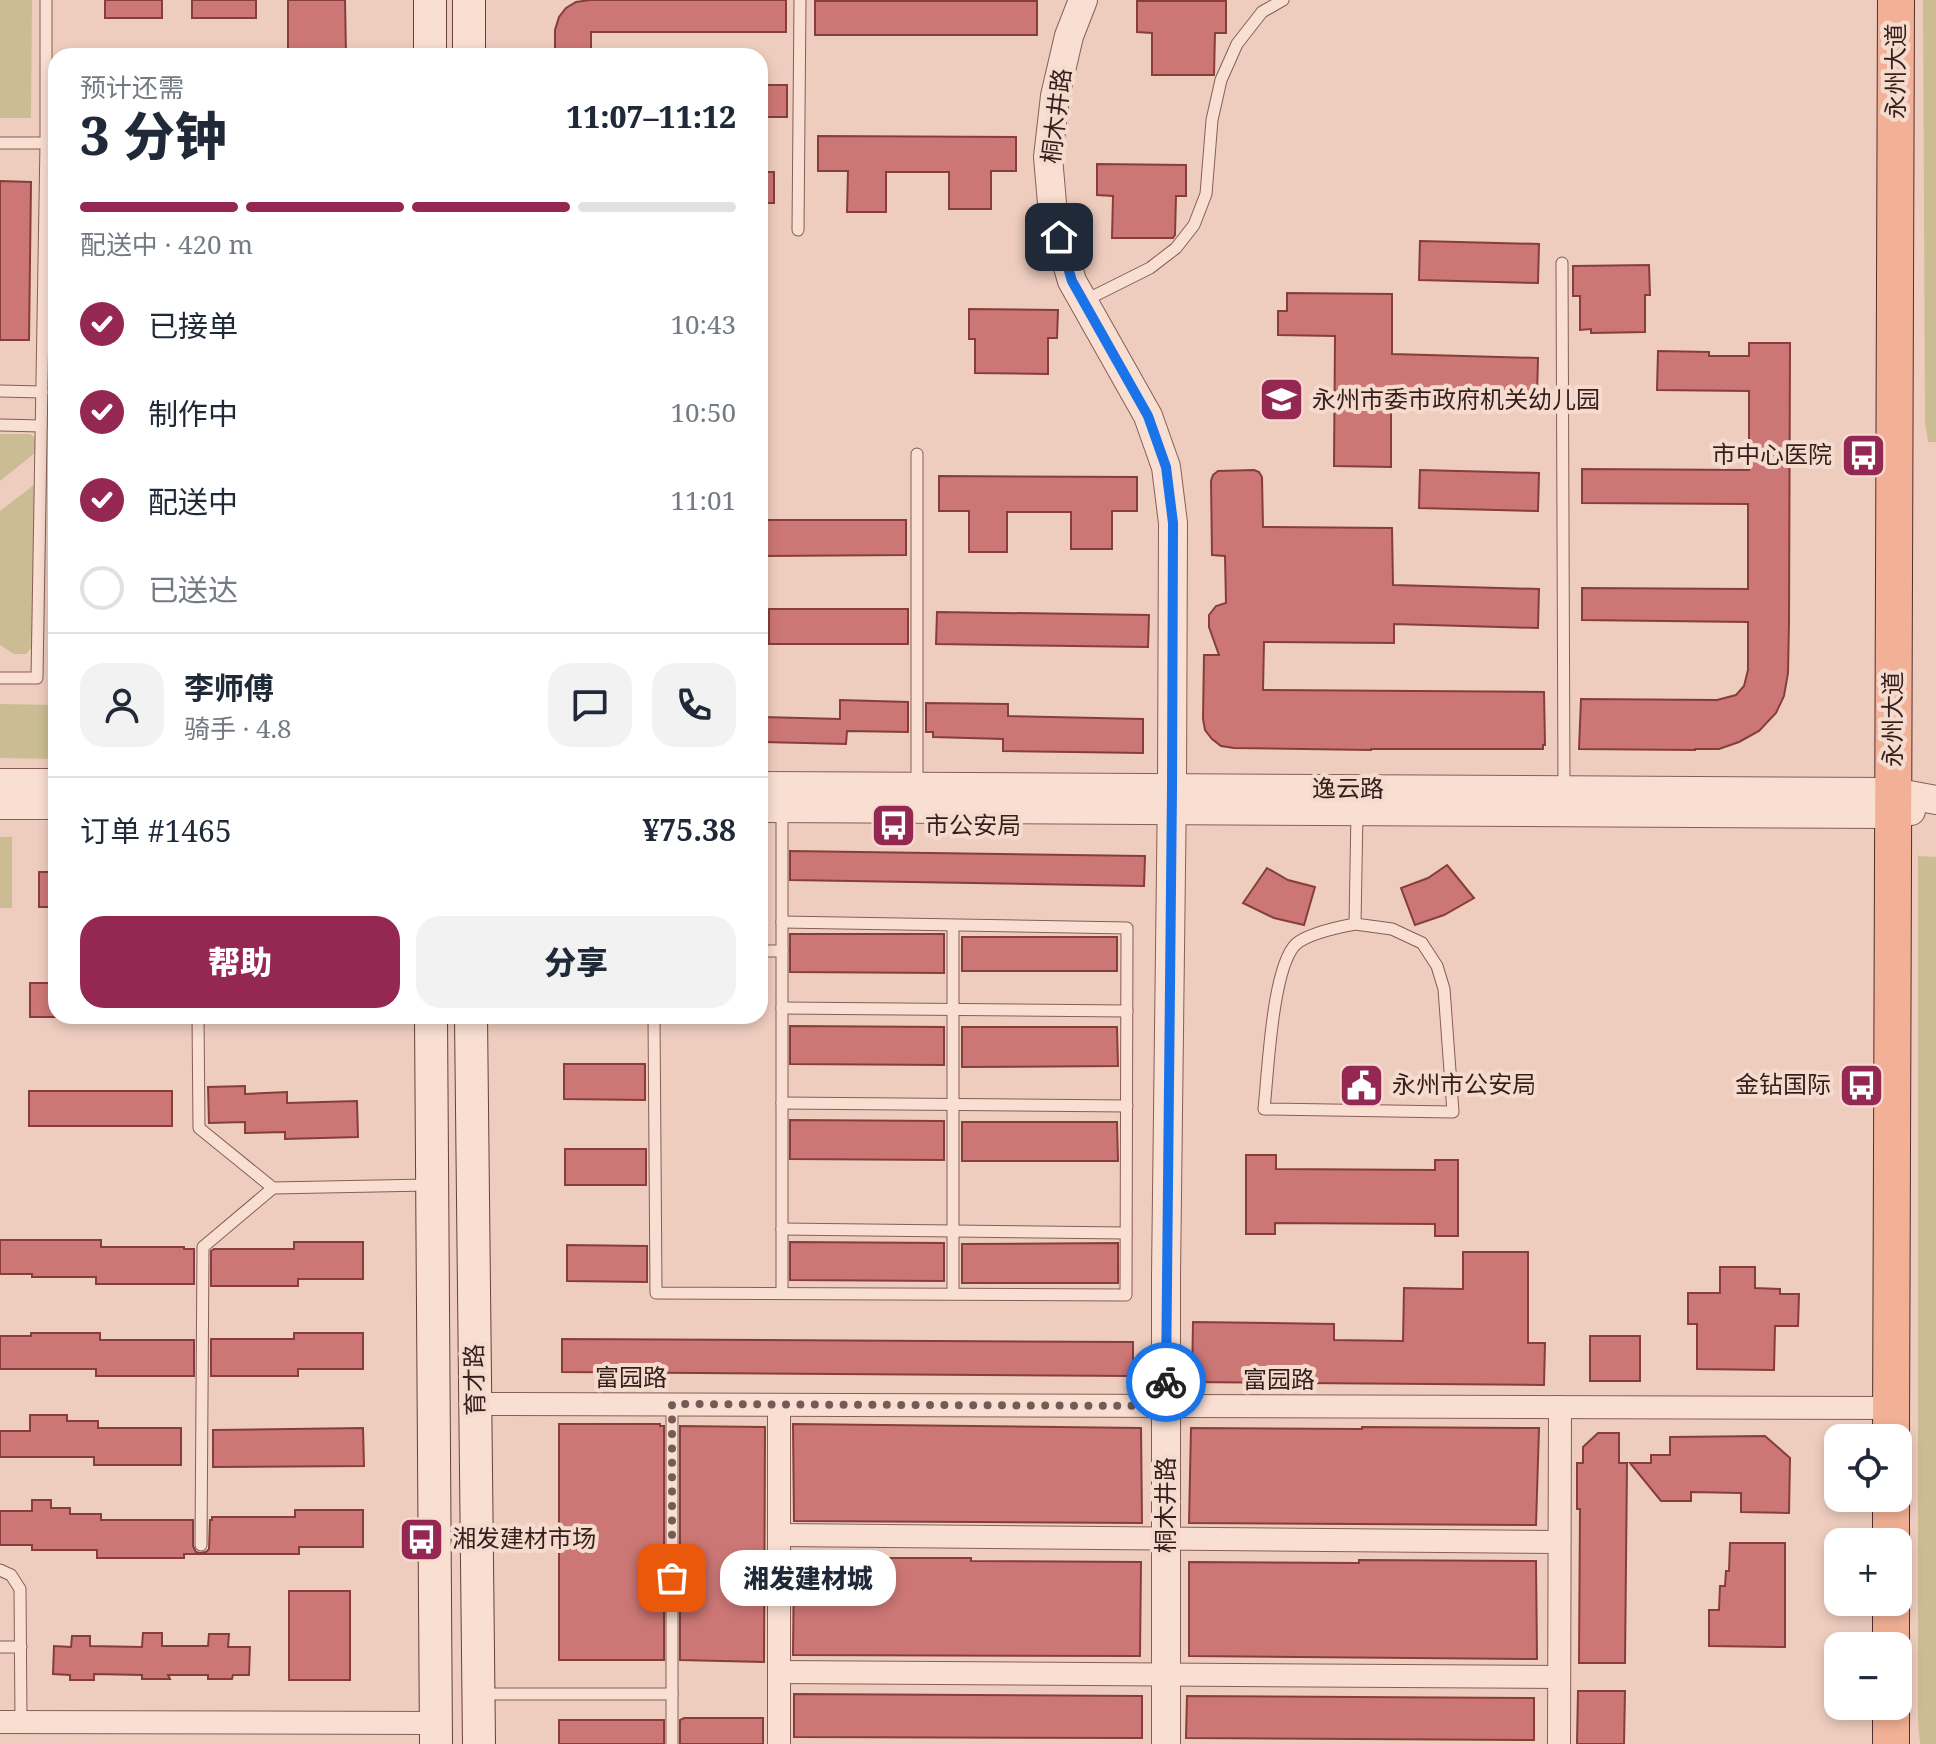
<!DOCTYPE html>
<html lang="zh">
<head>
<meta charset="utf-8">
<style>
	:root { --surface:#fff; --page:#f2f2f3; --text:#1f2937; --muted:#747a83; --line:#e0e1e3; --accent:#952853 }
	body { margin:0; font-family:"Noto Serif","Noto Sans SC",serif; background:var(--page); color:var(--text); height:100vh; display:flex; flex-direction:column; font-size:30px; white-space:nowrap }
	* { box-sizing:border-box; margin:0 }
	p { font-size:26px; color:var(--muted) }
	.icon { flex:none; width:44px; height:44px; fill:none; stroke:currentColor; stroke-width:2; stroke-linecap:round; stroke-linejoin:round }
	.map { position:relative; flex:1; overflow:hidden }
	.side { position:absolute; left:48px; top:48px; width:720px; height:976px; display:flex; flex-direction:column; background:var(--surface); border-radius:24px; box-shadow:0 4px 12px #0003 }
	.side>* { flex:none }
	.buttons { position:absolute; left:1824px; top:1424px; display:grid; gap:16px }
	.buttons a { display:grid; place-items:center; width:88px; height:88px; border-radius:16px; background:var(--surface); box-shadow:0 4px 12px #0003; font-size:40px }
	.pin { position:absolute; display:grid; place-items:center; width:68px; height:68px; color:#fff; margin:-34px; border-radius:16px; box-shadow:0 4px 12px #0006 }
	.courier { position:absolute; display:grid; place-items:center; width:80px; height:80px; margin:-40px; border:6px solid #1a73e8; border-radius:50%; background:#fff; color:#222; box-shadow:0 2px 10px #0007 }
	.bubble { position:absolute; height:56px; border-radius:24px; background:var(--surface); box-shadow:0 4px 12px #0003; font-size:26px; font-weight:800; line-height:56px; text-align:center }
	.overview em { font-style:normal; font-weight:800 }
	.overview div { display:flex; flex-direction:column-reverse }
	.overview { display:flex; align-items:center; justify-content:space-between; height:136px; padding:0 32px }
	h1 { font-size:52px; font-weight:800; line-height:60px }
	.bar { display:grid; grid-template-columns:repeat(4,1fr); gap:12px 8px; align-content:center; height:96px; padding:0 32px }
	.bar i { height:10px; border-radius:6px; background:var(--line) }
	.bar .on { background:var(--accent) }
	.bar p { grid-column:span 4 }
	.line { display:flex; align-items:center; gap:20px; padding:0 32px; border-top:2px solid var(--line) }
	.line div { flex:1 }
	.round { display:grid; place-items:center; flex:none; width:84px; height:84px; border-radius:24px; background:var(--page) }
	ol { padding:0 32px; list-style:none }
	li { display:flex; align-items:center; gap:24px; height:88px }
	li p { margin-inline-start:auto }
	li .icon { padding:8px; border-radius:50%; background:var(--accent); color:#fff; stroke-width:4 }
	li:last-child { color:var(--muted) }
	li i { width:44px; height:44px; border:4px solid var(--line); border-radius:50% }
	.primary-button { display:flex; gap:16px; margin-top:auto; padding:16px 32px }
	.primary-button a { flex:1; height:92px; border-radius:24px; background:var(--accent); color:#fff; font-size:32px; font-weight:800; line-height:92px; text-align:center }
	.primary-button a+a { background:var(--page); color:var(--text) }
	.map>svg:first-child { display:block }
</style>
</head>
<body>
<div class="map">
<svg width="1936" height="1744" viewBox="0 0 1936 1744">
	<rect width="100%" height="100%" fill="#eecdbf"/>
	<!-- green -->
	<g fill="#cbbc93">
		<path d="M0,0H32L31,118H0Z"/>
		<path d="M1923,0H1936V442H1928L1925,422Z"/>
		<path d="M0,434H30L35,438L36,452L0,481Z"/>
		<path d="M34,485L32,647L26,654H14L0,645V511Z"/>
		<path d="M0,704L56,705V759L0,758Z"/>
		<rect x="0" y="837" width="12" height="71"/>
		<path d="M1918,856L1936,857V1744H1920L1918,1720Z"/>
	</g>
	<!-- building -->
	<g fill="#cc7775" stroke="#853e3d" stroke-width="2">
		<rect x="105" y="0" width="57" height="18"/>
		<rect x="192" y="0" width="64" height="18"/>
		<path d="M288,0H345L346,56H288Z"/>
		<path d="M590,0H786V32H591V56H555V30L559,17L566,8L576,2Z"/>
		<rect x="815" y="1" width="222" height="34"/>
		<path d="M1137,1H1226V33H1215L1214,75H1152V33L1137,32Z"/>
		<rect x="760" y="85" width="27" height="32"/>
		<path d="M818,136L1016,137V171H991V209H949V172H886V212H847L848,171H818Z"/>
		<path d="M1097,164L1186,165V196H1176L1175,235L1173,238H1112L1113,196L1097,195Z"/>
		<rect x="760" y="172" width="14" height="31"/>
		<path d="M0,181L31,182L29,340H0Z"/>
		<path d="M1420,241L1539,244L1538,283L1419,280Z"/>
		<path d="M1649,265L1650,295H1645V332L1591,333V329L1580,330V296H1573V266Z"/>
		<path d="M1287,293L1392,294V354L1538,358L1537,397L1391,393V467L1334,466L1335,336L1278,335V311H1287Z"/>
		<path d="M969,309L1058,310L1057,338H1048V374L975,373V339H969Z"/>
		<path d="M1749,343H1790L1789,622L1788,673L1784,696L1776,713L1759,731L1739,742L1719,749H1695V750L1579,749L1581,699L1717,700L1736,695L1744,686L1748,670V622L1582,620V588L1748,589V504L1582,503V469L1749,470V391L1657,390L1658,351L1709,352V356H1749Z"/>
		<path d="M1254,470L1259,472L1262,477L1263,527L1392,528L1393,585L1539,589L1538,628L1394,624V643L1264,642L1263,690L1544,692L1545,745H1543V749H1371V750L1234,748L1221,746L1212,739L1205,730L1203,719L1204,655H1219L1209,627V615L1216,606L1226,603L1225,556L1212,555L1211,481L1213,475L1218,471Z"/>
		<path d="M1420,470L1539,473L1538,511L1419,508Z"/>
		<path d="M939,476L1137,477V511H1112V549H1071V512H1007V552H969V511H939Z"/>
		<path d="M766,520H906V555L767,556Z"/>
		<rect x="769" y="609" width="139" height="35"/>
		<path d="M937,612L1149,615L1148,647L936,644Z"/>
		<path d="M840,700L908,702V732L847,731L846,744L760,742L761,717L840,719Z"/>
		<path d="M926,703L1008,704V716L1143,719V753L1003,751V739L933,737V732H926Z"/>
		<path d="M790,851L1145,856L1144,886L790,880Z"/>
		<path d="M1447,865L1474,898L1444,915L1415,925L1401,888L1428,878Z"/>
		<path d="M1267,868L1288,880L1315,887L1304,925L1274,918L1243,903Z"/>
		<rect x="39" y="872" width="17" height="35"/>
		<path d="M790,934H944V973L790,972Z"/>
		<rect x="962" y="937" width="155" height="34"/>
		<rect x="30" y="983" width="26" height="34"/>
		<path d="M790,1026L944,1027V1065L790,1064Z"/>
		<path d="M962,1027H1117L1118,1066L962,1067Z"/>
		<path d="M564,1064H645V1100L564,1099Z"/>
		<path d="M245,1086V1094L287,1092V1103L357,1101L358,1137L285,1139V1132L245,1133V1122L209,1123L208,1087Z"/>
		<rect x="29" y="1091" width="143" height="35"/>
		<path d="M790,1120L944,1121V1160L790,1159Z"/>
		<path d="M962,1122H1117L1118,1161H962Z"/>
		<rect x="565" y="1149" width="81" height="36"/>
		<path d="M1246,1155H1276V1169L1435,1170V1160H1458V1236H1435V1224L1275,1223V1234H1246Z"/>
		<path d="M0,1240H101V1247H184V1249H194V1284H96V1277H32V1274H0Z"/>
		<path d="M294,1242H363V1279H298V1286H211V1251L214,1249H294Z"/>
		<path d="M790,1242L944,1243V1281L790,1280Z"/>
		<path d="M1118,1243V1283H962V1244Z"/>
		<path d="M567,1245L647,1246V1282L567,1281Z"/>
		<path d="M1463,1252H1528V1343H1545L1544,1385L1192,1382L1193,1322L1334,1324V1340L1403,1341L1404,1288L1463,1289Z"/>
		<path d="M1720,1267H1755V1288L1780,1289V1294H1799L1798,1326H1775L1774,1370L1697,1369V1324H1688V1293H1720Z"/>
		<path d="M31,1333H100V1340H194V1376H96V1369H0V1336H31Z"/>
		<path d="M294,1333H363V1369H298V1376H211V1339H294Z"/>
		<rect x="1590" y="1336" width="50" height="45"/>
		<path d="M562,1339L1133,1342V1376L562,1372Z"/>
		<path d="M30,1415H67V1421H98V1428H181V1465H94V1457H0V1431H30Z"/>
		<path d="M559,1424H660V1426H664V1660H559Z"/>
		<path d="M793,1424L1141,1428L1142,1523L794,1521Z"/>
		<path d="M680,1426L765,1427L764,1662L680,1660Z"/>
		<path d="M1362,1427L1539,1428L1536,1525L1189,1523L1191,1428L1362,1429Z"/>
		<path d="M363,1428L364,1466L213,1467V1430Z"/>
		<path d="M1598,1433H1619V1463H1627L1625,1663H1579L1580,1509H1577V1463H1583V1447Z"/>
		<path d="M1765,1436L1790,1458L1789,1513L1741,1512V1493L1691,1492V1501H1661L1630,1463H1651V1455H1670V1437Z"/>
		<path d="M32,1500H51V1508H70V1514H101V1520H193V1546L196,1552L200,1553L206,1552L209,1549L210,1520H212V1517H295V1510H363V1547H299V1554H184V1558H97V1550H32V1545H0V1511H32Z"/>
		<path d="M1730,1543H1785V1647L1709,1646V1610H1719L1720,1586H1725L1726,1571H1729Z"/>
		<path d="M794,1558H971V1561L1141,1562L1140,1656L793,1655Z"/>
		<path d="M1359,1560L1536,1561L1537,1659L1189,1656V1562L1359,1563Z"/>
		<rect x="289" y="1591" width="61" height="89"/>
		<path d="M143,1633H162V1646H208L209,1634H229L228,1647H250L249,1675H233L232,1679H208V1675H168L170,1679H142V1675L94,1674V1680H70V1675L53,1674L54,1646L71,1647L72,1636H90V1646L142,1647Z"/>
		<path d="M1578,1691H1625L1624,1744H1577Z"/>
		<path d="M794,1694L1142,1696V1738L794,1737Z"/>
		<path d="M1187,1696L1534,1698V1740L1186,1738Z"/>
		<path d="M684,1718H763V1744H680V1720Z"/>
		<rect x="559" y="1720" width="105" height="24"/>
	</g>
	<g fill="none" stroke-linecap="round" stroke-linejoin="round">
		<defs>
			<g id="service">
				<path d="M0,143H46L37,678H0"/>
				<path d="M46,143V0"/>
				<path d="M798,230L800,0"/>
				<path d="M1562,263L1564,790"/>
				<path d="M1084,301L1150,268L1176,248L1194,225L1206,194L1212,120L1221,80L1237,44L1262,12L1283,0"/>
				<path d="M0,391L42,392"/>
				<path d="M0,425L41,426"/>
				<path d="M917,454V786"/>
				<path d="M782,809V1293"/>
				<path d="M1355,924L1392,929L1422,943L1437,966L1444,989L1453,1112L1264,1109C1268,1073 1272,967 1296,944C1309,933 1339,927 1355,924L1357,812"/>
				<path d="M953,926V1294"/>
				<path d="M760,951H782"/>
				<path d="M782,1008L1127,1011"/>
				<path d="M198,1016L199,1128L273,1188L428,1185"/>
				<path d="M654,1016L656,1293L1126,1295L1127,928L782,922"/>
				<path d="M782,1103L1127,1106"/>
				<path d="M782,1229L1126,1233"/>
				<path d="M201,1545L203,1247L273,1188"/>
				<path d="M0,1570L11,1575L20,1589L21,1722"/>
				<path d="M0,1647H21"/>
				<path d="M479,1694H672"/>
				<path d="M672,1744V1404"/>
			</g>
			<g id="minor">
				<path d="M475,1404L1891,1408"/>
				<path d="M779,1405V1744"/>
				<path d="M779,1535L1559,1542"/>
				<path d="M779,1672L1559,1677"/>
				<path d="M0,1722L436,1723"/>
				<path d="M1559,1744L1560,1407"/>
			</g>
			<g id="tertiary">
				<path d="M1083,0L1069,36L1055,96L1048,157L1053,215L1072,281L1148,416L1166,467L1173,523L1172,788L1166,1275V1744"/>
				<path d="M0,783H56"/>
				<path d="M760,786L1893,792L1936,800"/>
				<path d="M0,805H56"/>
				<path d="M760,808L1892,814L1911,811"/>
			</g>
			<g id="secondary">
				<path d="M430,0V56"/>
				<path d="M469,0V56"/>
				<path d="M431,1016L436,1744"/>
				<path d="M471,1016L479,1744"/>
			</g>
			<g id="primary">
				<path d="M1891,1438L1896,0"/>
				<path d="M1891,1542V1498"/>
				<path d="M1891,1646V1602"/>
				<path d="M1891,1744V1706"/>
			</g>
		</defs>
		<!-- service casing -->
		<use href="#service" stroke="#865e57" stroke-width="13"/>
		<!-- minor casing -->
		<use href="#minor" stroke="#865e57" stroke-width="24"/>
		<!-- tertiary casing -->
		<use href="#tertiary" stroke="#865e57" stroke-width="30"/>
		<!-- secondary casing -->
		<use href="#secondary" stroke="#68403b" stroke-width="34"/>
		<!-- primary casing -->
		<use href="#primary" stroke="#532f2c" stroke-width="38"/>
		<!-- service -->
		<use href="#service" stroke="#f9ded2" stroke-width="11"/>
		<!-- minor -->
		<use href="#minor" stroke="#f9ded2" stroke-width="22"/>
		<!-- tertiary -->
		<use href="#tertiary" stroke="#f9ded2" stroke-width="28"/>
		<!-- secondary -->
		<use href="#secondary" stroke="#f9ded2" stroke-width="32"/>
		<!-- primary -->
		<use href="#primary" stroke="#f2b196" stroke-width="36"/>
	</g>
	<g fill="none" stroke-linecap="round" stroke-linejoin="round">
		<!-- done -->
		<path stroke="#765b55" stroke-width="8" stroke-dasharray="0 14.4" d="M672,1578V1404L1166,1406V1382"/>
		<!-- route -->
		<path stroke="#1a73e8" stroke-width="10" d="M1059,237L1072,281L1148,416L1166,467L1173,523L1172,788L1166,1382"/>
	</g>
	<!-- icons -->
	<defs>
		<symbol id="school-square" viewBox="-11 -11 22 22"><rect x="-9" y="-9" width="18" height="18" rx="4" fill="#952853" stroke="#f5dbce"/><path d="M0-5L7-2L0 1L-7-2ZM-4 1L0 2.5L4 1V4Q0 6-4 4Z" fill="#fff"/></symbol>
		<symbol id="bus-square" viewBox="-11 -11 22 22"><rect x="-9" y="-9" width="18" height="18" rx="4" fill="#952853" stroke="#f5dbce"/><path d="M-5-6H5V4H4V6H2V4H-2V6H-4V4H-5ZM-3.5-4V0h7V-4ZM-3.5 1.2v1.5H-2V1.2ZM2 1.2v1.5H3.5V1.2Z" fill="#fff"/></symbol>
		<symbol id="civic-square" viewBox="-11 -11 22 22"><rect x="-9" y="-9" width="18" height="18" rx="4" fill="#952853" stroke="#f5dbce"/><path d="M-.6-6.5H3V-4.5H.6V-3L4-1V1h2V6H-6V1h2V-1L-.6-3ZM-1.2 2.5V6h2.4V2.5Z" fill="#fff"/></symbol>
	</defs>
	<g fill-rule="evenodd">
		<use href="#school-square" x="1256" y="374" width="51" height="51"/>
		<use href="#bus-square" x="1838" y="430" width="51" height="51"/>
		<use href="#bus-square" x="868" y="800" width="51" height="51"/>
		<use href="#civic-square" x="1336" y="1060" width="51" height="51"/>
		<use href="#bus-square" x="1836" y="1060" width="51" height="51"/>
		<use href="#bus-square" x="396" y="1514" width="51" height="51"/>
	</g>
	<g text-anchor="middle" stroke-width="8" stroke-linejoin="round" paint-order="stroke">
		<!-- street labels -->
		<g font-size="24" fill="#351e1c" stroke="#f5dbce">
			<text transform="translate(1896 71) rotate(-90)" y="8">永州大道</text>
			<text transform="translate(1057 116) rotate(-83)" y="8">桐木井路</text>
			<text transform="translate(1893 719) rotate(-90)" y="8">永州大道</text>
			<text x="1348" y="797">逸云路</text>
			<text x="631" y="1386">富园路</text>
			<text transform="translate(475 1380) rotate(-91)" y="8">育才路</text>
			<text x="1279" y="1388">富园路</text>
			<text transform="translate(1166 1505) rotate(-90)" y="8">桐木井路</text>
		</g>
		<!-- poi labels -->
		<g font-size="24" fill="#351e1c" stroke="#f5dbce" text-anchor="start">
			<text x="1312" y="408">永州市委市政府机关幼儿园</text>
			<text x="1832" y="463" text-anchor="end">市中心医院</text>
			<text x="925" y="834">市公安局</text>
			<text x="1392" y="1093">永州市公安局</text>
			<text x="1831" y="1093" text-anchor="end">金钻国际</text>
			<text x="452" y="1547">湘发建材市场</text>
		</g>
	</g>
</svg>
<div class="buttons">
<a><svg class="icon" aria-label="locate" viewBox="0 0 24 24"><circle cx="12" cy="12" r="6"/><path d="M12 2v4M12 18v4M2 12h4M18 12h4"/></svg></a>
<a>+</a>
<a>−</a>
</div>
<div class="pin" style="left:672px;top:1578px;background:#ea580c"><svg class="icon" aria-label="bag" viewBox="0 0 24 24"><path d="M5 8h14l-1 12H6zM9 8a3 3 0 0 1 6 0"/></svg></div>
<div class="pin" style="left:1059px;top:237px;background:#1f2937"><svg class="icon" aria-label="home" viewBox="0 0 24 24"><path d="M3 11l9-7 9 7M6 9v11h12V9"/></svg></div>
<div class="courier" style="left:1166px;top:1382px"><svg class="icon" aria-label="bike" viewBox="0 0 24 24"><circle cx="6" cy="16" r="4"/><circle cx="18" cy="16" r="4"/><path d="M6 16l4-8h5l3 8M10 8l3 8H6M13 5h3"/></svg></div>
<div class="bubble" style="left:720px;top:1550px;width:176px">湘发建材城</div>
<section class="side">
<div class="overview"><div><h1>3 分钟</h1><p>预计还需</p></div><em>11:07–11:12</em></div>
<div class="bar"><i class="on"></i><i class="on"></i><i class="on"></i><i></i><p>配送中 · 420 m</p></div>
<ol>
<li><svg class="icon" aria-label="check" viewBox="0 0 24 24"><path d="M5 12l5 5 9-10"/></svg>已接单<p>10:43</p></li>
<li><svg class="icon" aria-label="check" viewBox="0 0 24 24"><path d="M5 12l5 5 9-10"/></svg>制作中<p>10:50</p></li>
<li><svg class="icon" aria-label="check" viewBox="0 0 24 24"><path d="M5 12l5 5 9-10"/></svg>配送中<p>11:01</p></li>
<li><i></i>已送达</li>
</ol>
<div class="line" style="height:144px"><a class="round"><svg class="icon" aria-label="person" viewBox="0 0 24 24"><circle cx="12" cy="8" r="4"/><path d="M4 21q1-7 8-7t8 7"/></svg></a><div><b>李师傅</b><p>骑手 · 4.8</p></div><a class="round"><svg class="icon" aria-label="chat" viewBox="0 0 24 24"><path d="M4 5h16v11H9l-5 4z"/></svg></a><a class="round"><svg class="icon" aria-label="phone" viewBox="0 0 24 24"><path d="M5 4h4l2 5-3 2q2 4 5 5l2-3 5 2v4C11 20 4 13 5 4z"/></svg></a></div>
<div class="line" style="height:104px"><div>订单 #1465</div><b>¥75.38</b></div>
<div class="primary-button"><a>帮助</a><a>分享</a></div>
</section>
</div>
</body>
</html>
